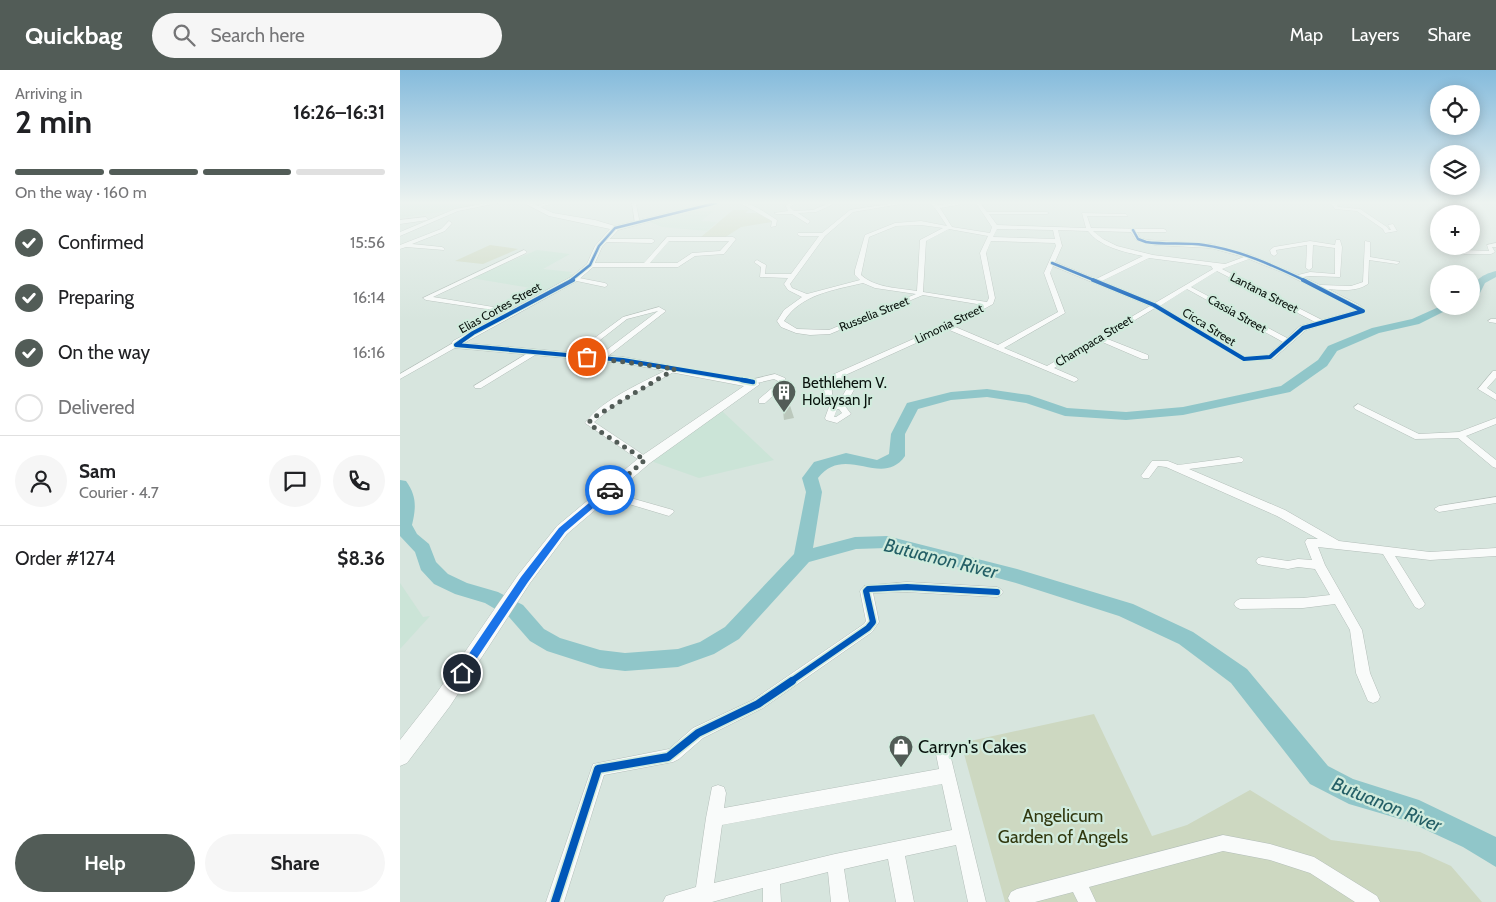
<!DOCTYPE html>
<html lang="en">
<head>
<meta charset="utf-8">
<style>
	:root { --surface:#fff; --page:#f6f6f6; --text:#202124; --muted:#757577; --line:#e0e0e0; --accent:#525c57 }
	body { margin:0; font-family:Cabin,sans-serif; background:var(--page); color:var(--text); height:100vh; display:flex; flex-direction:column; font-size:19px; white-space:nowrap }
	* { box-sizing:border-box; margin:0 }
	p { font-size:16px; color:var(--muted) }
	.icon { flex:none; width:28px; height:28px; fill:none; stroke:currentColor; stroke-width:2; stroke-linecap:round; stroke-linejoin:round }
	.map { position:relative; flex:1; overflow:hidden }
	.sheet { display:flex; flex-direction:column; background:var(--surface); width:400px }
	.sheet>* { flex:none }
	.controls { position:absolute; left:1030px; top:15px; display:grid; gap:10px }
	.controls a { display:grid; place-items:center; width:50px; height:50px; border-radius:50%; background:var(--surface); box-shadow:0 2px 12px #0003; font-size:25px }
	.pin { position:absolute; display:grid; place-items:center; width:42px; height:42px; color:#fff; margin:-21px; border:2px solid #fff; border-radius:50%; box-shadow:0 1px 5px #0007 }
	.courier { position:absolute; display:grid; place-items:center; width:50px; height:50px; margin:-25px; border:4px solid #1a73e8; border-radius:50%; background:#fff; color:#222; box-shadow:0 1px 6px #0007 }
	.overview em { font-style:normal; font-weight:800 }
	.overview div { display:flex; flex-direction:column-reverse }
	.overview { display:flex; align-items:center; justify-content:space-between; height:85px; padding:0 15px }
	h1 { font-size:32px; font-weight:800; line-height:38px }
	.bar { display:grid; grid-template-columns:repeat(4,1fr); gap:8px 5px; align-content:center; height:60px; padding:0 15px }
	.bar i { height:6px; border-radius:4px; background:var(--line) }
	.bar .active { background:var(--accent) }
	.bar p { grid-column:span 4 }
	.line { display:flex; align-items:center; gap:12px; padding:0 15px; border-top:1px solid var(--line) }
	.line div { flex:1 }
	.round { display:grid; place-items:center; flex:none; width:52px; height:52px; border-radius:26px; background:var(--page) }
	ol { padding:0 15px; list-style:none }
	li { display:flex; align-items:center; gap:15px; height:55px }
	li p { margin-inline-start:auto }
	li .icon { padding:5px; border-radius:50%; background:var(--accent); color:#fff; stroke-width:4 }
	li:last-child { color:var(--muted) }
	li i { width:28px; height:28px; border:2px solid var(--line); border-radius:50% }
	.action { display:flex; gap:10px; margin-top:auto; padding:10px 15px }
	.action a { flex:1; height:58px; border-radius:30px; background:var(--accent); color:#fff; font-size:20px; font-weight:800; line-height:58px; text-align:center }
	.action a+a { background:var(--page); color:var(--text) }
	header { display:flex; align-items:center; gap:30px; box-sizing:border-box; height:70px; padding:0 25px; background:var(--accent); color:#fff }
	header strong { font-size:24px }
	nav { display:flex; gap:28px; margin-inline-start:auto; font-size:18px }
	.search { width:350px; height:45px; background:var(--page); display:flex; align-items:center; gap:12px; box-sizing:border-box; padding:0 18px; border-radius:28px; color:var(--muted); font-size:19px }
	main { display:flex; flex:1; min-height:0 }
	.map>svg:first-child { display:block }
</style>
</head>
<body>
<header>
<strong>Quickbag</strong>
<div class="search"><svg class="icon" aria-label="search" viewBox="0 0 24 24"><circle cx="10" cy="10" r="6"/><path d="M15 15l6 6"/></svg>Search here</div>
<nav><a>Map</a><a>Layers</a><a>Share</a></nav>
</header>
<main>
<section class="sheet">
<div class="overview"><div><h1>2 min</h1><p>Arriving in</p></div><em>16:26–16:31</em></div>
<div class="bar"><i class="active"></i><i class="active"></i><i class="active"></i><i></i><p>On the way · 160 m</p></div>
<ol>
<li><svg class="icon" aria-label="check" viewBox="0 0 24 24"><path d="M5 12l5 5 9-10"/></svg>Confirmed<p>15:56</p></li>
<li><svg class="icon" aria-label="check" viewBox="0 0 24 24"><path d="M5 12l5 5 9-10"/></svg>Preparing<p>16:14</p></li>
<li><svg class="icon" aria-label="check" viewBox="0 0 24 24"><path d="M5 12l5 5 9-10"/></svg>On the way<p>16:16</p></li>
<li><i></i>Delivered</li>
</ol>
<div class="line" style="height:90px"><a class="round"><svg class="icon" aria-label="person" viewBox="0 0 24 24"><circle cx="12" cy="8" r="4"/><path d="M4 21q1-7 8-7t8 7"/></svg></a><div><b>Sam</b><p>Courier · 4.7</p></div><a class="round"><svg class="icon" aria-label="chat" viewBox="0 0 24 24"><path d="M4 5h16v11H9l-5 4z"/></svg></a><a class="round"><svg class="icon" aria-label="phone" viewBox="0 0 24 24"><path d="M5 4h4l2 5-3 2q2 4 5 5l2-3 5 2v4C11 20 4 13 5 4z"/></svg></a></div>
<div class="line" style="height:65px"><div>Order #1274</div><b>$8.36</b></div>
<div class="action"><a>Help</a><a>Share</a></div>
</section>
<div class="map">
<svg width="1096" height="832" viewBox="0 0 1096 832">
	<rect width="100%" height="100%" fill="#d7e5de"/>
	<!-- built -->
	<g fill="#cbe4d7">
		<path d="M5,133H99L0,148V134Z"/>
		<path d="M291,141H314L301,151L317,152L307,161L262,157L250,152Z"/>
		<path d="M137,180L170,184L143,199L172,202L169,204L177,205L149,221L71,208Z"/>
		<path d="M322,341L374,390L299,408L248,390Z"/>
		<path d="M0,513L23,547L30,546L0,579Z"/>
	</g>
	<!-- green -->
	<g fill="#cdd8c1">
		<path d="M333,140H349L345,143H363L372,152L341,157L324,168L301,167Z"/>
		<path d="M90,175L118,179L83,194L55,191Z"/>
		<path d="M694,644L752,766L787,755L850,720L931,770L1020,782L1051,796L1082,832H605L561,673Z"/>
	</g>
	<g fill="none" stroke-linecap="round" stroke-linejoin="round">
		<!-- river -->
		<g fill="#90c6c9" fill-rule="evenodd">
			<path d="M1096,201V207L1085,213L1078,227L1071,229C1071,212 1080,205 1096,201Z"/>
			<path d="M1041,236H1055L1019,254L979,263L937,281L927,296L890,322L783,345L726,350L665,346L626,333L587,327L551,330L518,339L505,364V386C482,419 445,373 418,408L422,422L413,478L455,467L487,466L617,499L733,534L793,562L847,599L928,696L953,709L1019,730L1096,767V797L1063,777L1007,751L949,734L910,714L831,613L779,574L719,546L616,513L487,478L456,479L409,492L339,569L314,584L278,597L225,601L200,598L147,581L130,571L109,547L85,533L55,524L34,514L21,500L15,482L0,466V410L6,411C17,426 16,438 12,455L17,464L29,474L36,492L48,504L67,513L98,522L123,535L144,559L160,568L200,580L225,583L278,579L300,572L325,557L394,484L406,422L402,408L414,392L446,383L477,390L489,384L491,364L507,333L551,322L587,319L629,325L667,338L726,342L783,337L881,316L918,290L928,276L972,258L1012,249Z"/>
		</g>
	</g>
	<!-- building -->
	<path fill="#bbc8bc" d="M386,323L394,348L384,350L381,324Z"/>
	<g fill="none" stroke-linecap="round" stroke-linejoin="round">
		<defs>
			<g id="minor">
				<path d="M87,133H98L58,141L0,166V162L55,139Z"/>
				<path d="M146,133H154L137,138L135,137Z"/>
				<path d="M232,133L236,134L240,154L235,153Z"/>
				<path d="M340,133C354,133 365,143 377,150L376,156L371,157L372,151Z"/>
				<path d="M389,133H395L390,137L394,141L413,140L429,133H436L416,142L398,143L410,151L408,154L392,144H376L374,143L388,141L386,136Z"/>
				<path d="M495,133H507L453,142L425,166L390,214L392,218L407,224L460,210L455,205V200L465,165L495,153L521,151L547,156L535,138L529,133H534L538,135L558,133V135L540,138L552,157L590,163L592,157L576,133H580L587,142H647L649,143L647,144H589L597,155L686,158L682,143L726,144L728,146H687L691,158L764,159L767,161L766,162H737L740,168L747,170L811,174L851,185L898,205L910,202L935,204V178L913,175L912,198L909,200L906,198L907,175L876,180L877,184L874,186L871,184L870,180L874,177L910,171L935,175L936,170H940L942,177L940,207L910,206L903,207L920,215L951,216L963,212L965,171L970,172V187L1000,192L997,194L969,190L968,214C956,222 942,220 928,219L959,235L966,241L906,260L873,289L844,291L755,238L705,268L748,285V289H742L700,271L654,298L677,308L678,310L674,312L547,259L441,307L451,312L455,318L445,336L451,344L437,353L426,350L425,348L429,337C423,324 421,315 432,305L545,255L583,235L523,225L430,264L410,265L396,263L381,257L377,251L384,240L402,227L388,220L384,214L388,208L360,207L361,197L354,192L357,190L366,195L365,204H391L419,166H400L397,164L398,163H422L450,140ZM521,155L543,158L520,170L517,221C499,218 475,218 461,205L469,167L496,156ZM549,159L588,166L580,183L589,228L587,232L523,222L526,171ZM597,159L653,160L655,169L593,167ZM658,160L688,161C700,177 724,182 743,186L696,209L655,192L662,176ZM693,161L731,162L736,170L755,175L811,178L844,187L825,194L753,185L717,176L703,169ZM591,171L655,173L656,176L644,203L658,242L598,275L553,256L593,234L595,228L586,183ZM749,188L811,196L813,199L755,233L702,211ZM849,189L884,203L958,240L922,250L822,199ZM653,196L750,236L647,296L604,278L665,243L650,203ZM817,201L915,252L900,256L887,268L791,217ZM463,213L475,218L516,224L429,260L397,259L384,251C401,224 434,220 463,213ZM787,219L883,272L868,285L845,287L760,236ZM436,311L447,318L438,334H436C432,326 429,318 436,311ZM437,339H439L442,343L436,347H434Z"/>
				<path d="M933,133H938L937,135L938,137L960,139L987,157L989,160H991L988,155L993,154L997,161L985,163L983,159L957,141L935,139L932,135Z"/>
				<path d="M26,147L28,150L0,154V150Z"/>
				<path d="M49,151L52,153L45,161L12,174L42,177L45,179L44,180L6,177L0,179V175L41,159Z"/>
				<path d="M267,167H333L336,169L324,184L295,186L278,197H190L187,195L190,193H244ZM269,171H329L320,181L292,183L277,193H250Z"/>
				<path d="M203,169H252L255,171L252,173L201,172V170Z"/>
				<path d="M1096,173V177H1092L1095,182L1091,184H1064L1061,182L1064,180L1089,181L1087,175Z"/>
				<path d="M124,180L127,182L126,183L33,227L111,240L114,242L113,243L26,230L23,228Z"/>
				<path d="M174,207L205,213L208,215L205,217L172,210V208Z"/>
				<path d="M259,237L266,241L203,290H197L196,288L258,241L227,249L177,288H174L170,286L223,247Z"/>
				<path d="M1091,249H1096V253L1089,252L1088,251Z"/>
				<path d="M53,273H59L60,275L0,309V304Z"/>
				<path d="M133,280H136L140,282L81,318H75L74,316Z"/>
				<path d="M272,297H278L279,299L218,333L194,352L248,388L250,390L248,392H242L185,353C203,328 245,312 272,297Z"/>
				<path d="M1093,301H1096V308L1087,318L1096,324V330L1078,319Z"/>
				<path d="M375,304L385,308L386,314L365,333H359V329L378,313V311L374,309L353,314L349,312L350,310Z"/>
				<path d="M958,334L1019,364L1059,362L1096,348V354L1066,366L1096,390V398L1093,397L1058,368L1015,369L955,339L954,337Z"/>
				<path d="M839,387L842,388L844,390L842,392L789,399L885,440L939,471L1030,482L1096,478V486L1030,490L995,486L1025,534L1023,537L1019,539L1015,537L983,484L918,477L925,495L962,560L970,603L980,627L978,631L973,633L968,631L956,603L950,560L935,534L903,538L840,539L836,537L834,534L836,531L840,529L903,528L930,525L915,499L898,497L888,499L862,495L858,494L856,491L858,488L862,487L888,491L898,489L912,490L905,472L907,469H918L877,446L766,397L758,396L749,408H743L741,406L752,391H768L778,395Z"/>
				<path d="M206,421L273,440L274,442L269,446L202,426L201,424Z"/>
				<path d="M1096,427V433L1039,442L1034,439L1039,436Z"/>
				<path d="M507,512L597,517L601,519L603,522L601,525L597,527L507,522L473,523L479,552L472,562L363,638L303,668L279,689L273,692L204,705L164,832H146L193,694L269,679L293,658L353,630L464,554L466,551L460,521L464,516Z"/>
				<path d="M543,677L548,679L550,684L586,832H568L556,775L505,786L514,832H496L488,789L444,799L449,832H431L428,802L380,814L381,832H363V818L312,832H263L266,826L296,817L306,748L312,717L318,715L324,717L326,723L324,738L539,699L536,684L538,679ZM542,714L552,760L435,784L314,813L322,755Z"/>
				<path d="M823,765L870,774L914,787L977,826L980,832H955L910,803L870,790L823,781L689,817L696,832H678L673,822L635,832H610L608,828L611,822L617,819Z"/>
			</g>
			<path id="tertiary" d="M124,133H132L153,143L195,150L215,156L308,133H319L218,160L202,177L193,197L177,211L64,273L223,287L354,311L360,314L250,393L167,464L130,513L50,636L7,693L0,696V670L36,624L118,505L157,456L240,387L344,316L223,293L55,278L52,273L53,271L171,207L187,194L195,176L210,159L149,146Z"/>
		</defs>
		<!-- minor casing -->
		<use href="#minor" stroke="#b3beb9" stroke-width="1"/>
		<!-- tertiary casing -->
		<use href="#tertiary" stroke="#b3beb9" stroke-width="1"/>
		<!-- minor -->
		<use href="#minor" fill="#f9fbfa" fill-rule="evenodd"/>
		<!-- tertiary -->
		<use href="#tertiary" fill="#f9fbfa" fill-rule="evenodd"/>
		<defs>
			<g id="cycleway-far4">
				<path d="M733,160L738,169L746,172C766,175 785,172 804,175C840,180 874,196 906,211"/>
				<path d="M652,193L696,211"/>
				<path d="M170,211L190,195L199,176L215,158L316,133"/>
			</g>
			<g id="cycleway-far3">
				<path d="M173,210L73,263L56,275L223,290L349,311"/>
				<path d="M693,210L754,235L844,289L870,287L903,258L963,241L903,210"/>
			</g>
			<path id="cycleway-far2" d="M342,310L353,312"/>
			<path id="cycleway-far1" d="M390,612L468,558L473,552L466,521L468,519L507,517L597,522"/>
			<path id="cycleway" d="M155,832L198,699L268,687L298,663L358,634L392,611"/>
		</defs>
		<!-- cycleway-far4 casing -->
		<use href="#cycleway-far4" stroke="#d1ebdd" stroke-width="4.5"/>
		<!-- cycleway-far3 casing -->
		<use href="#cycleway-far3" stroke="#d1ebdd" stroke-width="6"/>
		<!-- cycleway-far2 casing -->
		<use href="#cycleway-far2" stroke="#d1ebdd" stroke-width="8"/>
		<!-- cycleway-far1 casing -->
		<use href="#cycleway-far1" stroke="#d1ebdd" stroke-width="9"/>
		<!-- cycleway casing -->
		<use href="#cycleway" stroke="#d1ebdd" stroke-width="11"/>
		<!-- cycleway-far4 -->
		<use href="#cycleway-far4" stroke="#0057b8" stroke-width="2.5"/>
		<!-- cycleway-far3 -->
		<use href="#cycleway-far3" stroke="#0057b8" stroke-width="4"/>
		<!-- cycleway-far2 -->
		<use href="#cycleway-far2" stroke="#0057b8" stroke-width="4.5"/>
		<!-- cycleway-far1 -->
		<use href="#cycleway-far1" stroke="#0057b8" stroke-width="6"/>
		<!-- cycleway -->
		<use href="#cycleway" stroke="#0057b8" stroke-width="8"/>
	</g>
	<!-- sky -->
	<linearGradient id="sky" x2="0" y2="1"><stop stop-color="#85bbdc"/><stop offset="0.53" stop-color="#edf3f0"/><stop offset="1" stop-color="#edf3f0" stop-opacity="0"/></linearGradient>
	<rect width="1096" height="250" fill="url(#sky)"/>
	<!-- route -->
	<path fill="#1a73e8" d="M207,418L214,420L165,462L128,512L65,606H58V600L121,507L159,458Z"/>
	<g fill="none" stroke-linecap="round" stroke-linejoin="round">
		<!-- done -->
		<path stroke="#525c57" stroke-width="5" stroke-dasharray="0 9" d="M187,287L275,299L191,349L189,353L196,359L245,390L210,420"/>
	</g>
	<!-- icons -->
	<defs>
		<symbol id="building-pin" viewBox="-11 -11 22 30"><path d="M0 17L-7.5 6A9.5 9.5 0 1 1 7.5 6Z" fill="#525c57" stroke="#d1ebdd"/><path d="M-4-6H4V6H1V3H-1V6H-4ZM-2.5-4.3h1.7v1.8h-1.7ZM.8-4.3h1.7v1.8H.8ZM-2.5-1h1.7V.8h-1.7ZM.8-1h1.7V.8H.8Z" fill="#fff"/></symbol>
		<symbol id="shop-pin" viewBox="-11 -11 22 30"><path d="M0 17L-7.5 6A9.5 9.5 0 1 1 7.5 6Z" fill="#525c57" stroke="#d1ebdd"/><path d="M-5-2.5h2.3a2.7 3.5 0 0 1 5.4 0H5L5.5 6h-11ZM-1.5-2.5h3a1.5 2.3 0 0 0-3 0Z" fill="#fff"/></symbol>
	</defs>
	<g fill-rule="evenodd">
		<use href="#building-pin" x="370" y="308" width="28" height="38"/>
		<use href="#shop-pin" x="487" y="663" width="28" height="38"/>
	</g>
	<g text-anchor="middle" stroke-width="4.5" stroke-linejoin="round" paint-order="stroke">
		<!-- far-street labels -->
		<g font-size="12" fill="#0a130e" stroke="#d1ebdd">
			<text transform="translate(864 223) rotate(27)" y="4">Lantana Street</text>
			<text transform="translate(100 238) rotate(-29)" y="4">Elias Cortes Street</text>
			<text transform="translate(474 244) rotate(-22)" y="4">Russelia Street</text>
			<text transform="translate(837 244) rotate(29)" y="4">Cassia Street</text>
			<text transform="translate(549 254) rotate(-26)" y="4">Limonia Street</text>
			<text transform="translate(809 257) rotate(32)" y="4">Cicca Street</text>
			<text transform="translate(694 271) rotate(-31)" y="4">Champaca Street</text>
		</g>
		<!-- poi labels -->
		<g font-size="15" fill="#0a130e" stroke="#d1ebdd" text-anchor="start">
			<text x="402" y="318">Bethlehem V.<tspan x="402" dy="17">Holaysan Jr</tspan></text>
		</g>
		<!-- near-poi labels -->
		<g font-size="18" fill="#0a130e" stroke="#d1ebdd" text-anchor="start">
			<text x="518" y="683">Carryn's Cakes</text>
		</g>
		<!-- near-park labels -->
		<g font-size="18" fill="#31380f" stroke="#d1ebdd">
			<text x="663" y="752">Angelicum<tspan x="663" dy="21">Garden of Angels</tspan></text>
		</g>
		<!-- near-water labels -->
		<g font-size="19" font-style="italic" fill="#245f66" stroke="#d1ebdd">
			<text transform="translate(541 488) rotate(14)" y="7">Butuanon River</text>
			<text transform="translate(987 734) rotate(22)" y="7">Butuanon River</text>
		</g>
	</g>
</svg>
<div class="controls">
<a><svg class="icon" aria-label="locate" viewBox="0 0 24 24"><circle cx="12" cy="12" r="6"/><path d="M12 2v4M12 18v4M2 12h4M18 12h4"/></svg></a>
<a><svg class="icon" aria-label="layers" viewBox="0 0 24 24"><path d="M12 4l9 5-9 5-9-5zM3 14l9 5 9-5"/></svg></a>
<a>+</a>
<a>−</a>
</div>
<div class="pin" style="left:187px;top:287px;background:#ea580c"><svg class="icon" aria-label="bag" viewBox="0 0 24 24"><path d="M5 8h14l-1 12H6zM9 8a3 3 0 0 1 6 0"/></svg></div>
<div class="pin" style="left:62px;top:603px;background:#1f2937"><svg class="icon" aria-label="home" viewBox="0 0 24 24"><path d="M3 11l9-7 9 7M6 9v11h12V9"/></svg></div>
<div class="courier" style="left:210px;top:420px"><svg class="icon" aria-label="car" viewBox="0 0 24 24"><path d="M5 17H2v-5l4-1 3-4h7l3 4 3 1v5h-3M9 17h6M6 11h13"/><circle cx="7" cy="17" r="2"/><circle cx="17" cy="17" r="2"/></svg></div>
</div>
</main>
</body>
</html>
